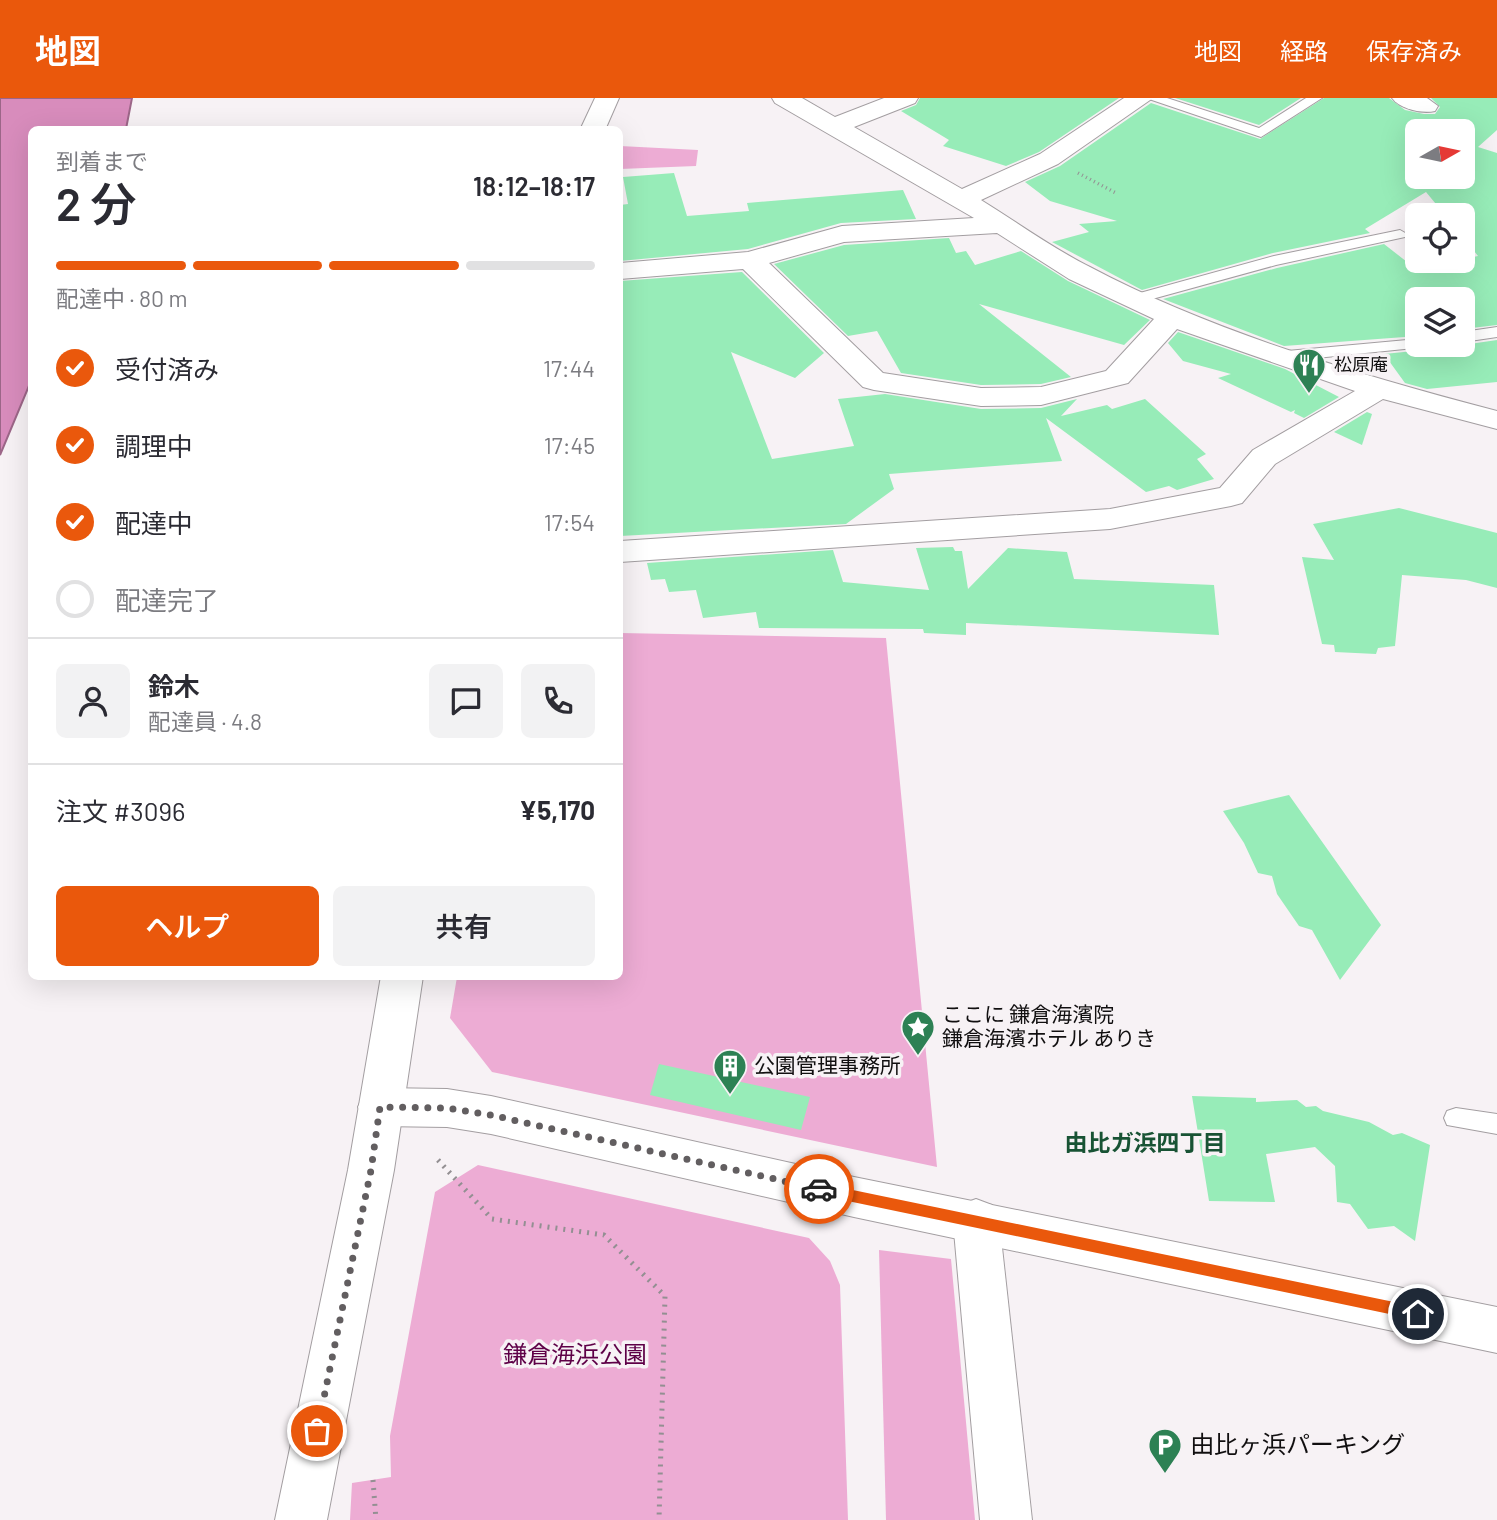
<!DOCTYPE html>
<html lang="ja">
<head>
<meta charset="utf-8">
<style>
	:root { --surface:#fff; --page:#f2f2f3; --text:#2b2b33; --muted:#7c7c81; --line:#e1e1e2; --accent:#ea580c }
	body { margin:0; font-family:Barlow,"Noto Sans JP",sans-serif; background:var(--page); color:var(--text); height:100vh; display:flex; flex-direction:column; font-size:26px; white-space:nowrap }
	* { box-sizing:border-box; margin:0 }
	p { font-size:23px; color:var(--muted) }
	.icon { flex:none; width:38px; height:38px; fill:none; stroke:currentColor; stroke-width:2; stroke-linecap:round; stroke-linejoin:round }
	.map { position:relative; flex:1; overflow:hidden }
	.side { position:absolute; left:28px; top:28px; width:595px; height:854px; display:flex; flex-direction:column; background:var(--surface); border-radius:10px; box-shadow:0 7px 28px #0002 }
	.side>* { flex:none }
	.needle { width:46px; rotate:81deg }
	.buttons { position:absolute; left:1405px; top:21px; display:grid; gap:14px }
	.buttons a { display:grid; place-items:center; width:70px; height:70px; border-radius:10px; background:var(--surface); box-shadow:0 7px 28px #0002; font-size:35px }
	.pin { position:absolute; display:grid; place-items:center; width:60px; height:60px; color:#fff; margin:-30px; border:4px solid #fff; border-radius:50%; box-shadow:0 2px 7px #0007 }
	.courier { position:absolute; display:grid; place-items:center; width:70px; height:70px; margin:-35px; border:5px solid #ea580c; border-radius:50%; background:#fff; color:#222; box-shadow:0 2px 9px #0007 }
	.summary em { font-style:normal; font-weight:600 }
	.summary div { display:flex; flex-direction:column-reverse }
	.summary { display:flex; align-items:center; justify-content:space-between; height:119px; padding:0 28px }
	h1 { font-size:46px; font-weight:600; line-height:52px }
	.bar { display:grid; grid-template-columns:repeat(4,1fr); gap:10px 7px; align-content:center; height:84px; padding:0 28px }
	.bar i { height:9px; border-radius:5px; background:var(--line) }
	.bar .active { background:var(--accent) }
	.bar p { grid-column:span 4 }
	.line { display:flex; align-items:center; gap:18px; padding:0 28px; border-top:2px solid var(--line) }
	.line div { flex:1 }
	.round { display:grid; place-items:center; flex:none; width:74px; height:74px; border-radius:10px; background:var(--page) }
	ol { padding:0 28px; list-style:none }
	li { display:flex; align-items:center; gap:21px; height:77px }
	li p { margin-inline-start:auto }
	li .icon { padding:7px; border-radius:50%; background:var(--accent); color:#fff; stroke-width:4 }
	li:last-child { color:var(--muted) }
	li i { width:38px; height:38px; border:4px solid var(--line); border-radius:50% }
	.primary-button { display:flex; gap:14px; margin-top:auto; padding:14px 28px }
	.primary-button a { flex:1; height:80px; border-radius:10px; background:var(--accent); color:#fff; font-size:28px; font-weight:600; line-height:80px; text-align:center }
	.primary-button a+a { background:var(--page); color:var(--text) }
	header { display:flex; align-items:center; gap:42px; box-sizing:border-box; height:98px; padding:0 35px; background:var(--accent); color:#fff }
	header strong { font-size:33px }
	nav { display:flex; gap:38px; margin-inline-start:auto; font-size:24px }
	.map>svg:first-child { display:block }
</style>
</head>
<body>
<header>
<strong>地図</strong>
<nav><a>地図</a><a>経路</a><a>保存済み</a></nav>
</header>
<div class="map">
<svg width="1497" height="1422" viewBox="0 0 1497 1422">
	<rect width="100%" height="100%" fill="#f7f2f5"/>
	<!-- green -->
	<g fill="#edacd4">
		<path d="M620,48L698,52L696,68L620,71Z"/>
		<path d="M620,535L886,540L937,1069L492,974L450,920L457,879L620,878Z"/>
		<path d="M478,1067L809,1140L830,1163L840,1187L848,1422H350L352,1385L391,1379L390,1338L435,1094Z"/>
		<path d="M879,1152L951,1161L975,1422H886Z"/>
	</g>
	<!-- water -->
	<path fill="#d88cbc" stroke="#9c6688" stroke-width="2" d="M0,0H132L126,31L32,32L31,283L0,357Z"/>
	<!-- building -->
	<g fill="#97ecb8" fill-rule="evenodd">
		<path d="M920,0H1119L1039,54L1006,68L943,48L949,42L901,13L916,7Z"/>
		<path d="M1175,0H1301L1259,27Z"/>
		<path d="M1324,0H1389L1405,12L1424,16H1435L1440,9L1431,0H1497V32L1478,49L1497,55V227L1463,231V201H1418V238L1284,248L1163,201L1277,170L1384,146L1416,171L1478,158L1463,139V117H1445L1426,94L1365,131L1370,135L1273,155L1142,192L1052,144L1089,134L1079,126L1117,123L1050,103L1025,84L1060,68L1151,5L1260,41ZM1418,33H1463V79H1418Z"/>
		<path d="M674,75L687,118L749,113L747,105L903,92L916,121L841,125L748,151L620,163V107L628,106L623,79Z"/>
		<path d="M949,140L956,155L966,153L975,167L1021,153L1068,183L1150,222L1124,247L979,206L1071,279L1041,286L981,287L901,275L877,233L848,238L774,166L844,147Z"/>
		<path d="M742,174L824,255L795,280L731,254L772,361L854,348L838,301L885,296L981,311L1041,310L1077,301L1061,318L1107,307L1112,311L1145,301L1206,356L1197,361L1214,381L1177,392L1169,388L1146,394L1046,320L1062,363L889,376L894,391L846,426L620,438V183Z"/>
		<path d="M1178,234L1285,271L1339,299L1304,320L1294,315L1295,312L1291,314L1218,280L1231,276L1183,263L1168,245Z"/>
		<path d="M1497,242V284L1427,291L1405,285L1384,256L1424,252L1428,247H1463Z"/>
		<path d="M1367,314L1372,316L1362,347L1334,334Z"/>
		<path d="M1399,410L1497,435V490L1466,482L1402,477L1395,548L1378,550L1376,556L1335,554L1334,547L1322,546L1302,459L1334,462L1313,426Z"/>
		<path d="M953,449L955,453H962L968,491L1008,450L1067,454L1074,481L1214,487L1219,537L966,525V537L924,535L923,531L759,530L756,514L703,520L696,492L669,494L665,481L651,482L647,465L833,452L843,484L929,492L916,450Z"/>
		<path d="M1289,697L1381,827L1340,882L1312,832L1299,828L1277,796L1272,778L1258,775L1244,745L1223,713Z"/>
		<path d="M659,966L810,999L801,1032L650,997Z"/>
		<path d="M1192,998L1256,1000V1004L1297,1002L1306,1009L1316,1008L1323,1013L1369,1024L1393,1037L1402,1035L1430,1047L1415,1143L1394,1128L1368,1131L1350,1106L1337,1104L1335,1068L1315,1049L1266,1056L1275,1104L1209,1103Z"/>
	</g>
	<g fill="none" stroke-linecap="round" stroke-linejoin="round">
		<defs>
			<g id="service">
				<path d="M1146,0H1167L1259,30L1306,0H1322L1261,39Z"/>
				<path d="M1400,132L1407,136L1405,139L1276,167L1134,206L1126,201L1129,198L1274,158Z"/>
				<path d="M1497,229V239L1463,244V234Z"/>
				<path d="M1418,241V247H1425L1424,249L1287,263L1279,258L1287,253Z"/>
				<path d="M1456,1010L1497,1016V1036L1447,1027L1444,1020L1447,1013Z"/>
			</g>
			<g id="minor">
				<path d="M772,0H802L835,19L884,0H918L915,5L854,29L962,91L1040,56L1124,0H1153L1058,66L981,102C1017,124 1052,150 1090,169C1212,234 1363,278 1497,313V331L1383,301L1275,366L1242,405L1231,408L1110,431L620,464V443L1110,411L1220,390L1253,352L1355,293L1177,231L1128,285L1041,307L981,308L874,292L863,289L743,171L620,181V165L748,154L842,128L974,120L775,5ZM997,135L1069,181L1154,221L1106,273L1041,289L981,290L883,275L769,165L844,144Z"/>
				<path d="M1392,0H1427L1438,8L1435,13C1422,16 1400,11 1392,0Z"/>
				<path d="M976,1101L992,1107L999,1122L1032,1422H980L953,1122L960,1107Z"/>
			</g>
			<path id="tertiary" d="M380,990L447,991L491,998L854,1079L1497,1209V1255L854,1119L491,1036L447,1029L380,1028L364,1022L358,1009L364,996Z"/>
			<g id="trunk">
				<path d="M595,0H619L605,32H580Z"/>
				<path d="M381,878H423L394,1072L327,1422H275L348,1072Z"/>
			</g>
		</defs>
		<!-- service casing -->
		<use href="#service" stroke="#a39ea1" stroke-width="2"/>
		<!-- minor casing -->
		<use href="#minor" stroke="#a39ea1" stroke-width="2"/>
		<!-- tertiary casing -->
		<use href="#tertiary" stroke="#a39ea1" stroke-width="2"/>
		<!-- trunk casing -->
		<use href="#trunk" stroke="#a39ea1" stroke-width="2"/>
		<!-- path-far1 -->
		<path stroke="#938f92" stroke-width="3.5" stroke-dasharray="1 3.5" stroke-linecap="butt" d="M1078,75L1116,95"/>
		<!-- path -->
		<g stroke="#938f92" stroke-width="5" stroke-dasharray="2 6" stroke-linecap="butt">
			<path d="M438,1062L492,1121L604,1137L665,1198L659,1422"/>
			<path d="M373,1382L376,1422"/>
		</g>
		<!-- service -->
		<use href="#service" fill="#fff" fill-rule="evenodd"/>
		<!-- minor -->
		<use href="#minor" fill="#fff" fill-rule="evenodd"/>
		<!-- tertiary -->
		<use href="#tertiary" fill="#fff" fill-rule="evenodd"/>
		<!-- trunk -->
		<use href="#trunk" fill="#fff" fill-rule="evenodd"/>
	</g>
	<!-- route -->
	<path fill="#ea580c" d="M819,1085L1418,1209L1425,1216L1418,1222L819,1097L812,1091Z"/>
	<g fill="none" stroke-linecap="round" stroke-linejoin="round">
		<!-- done -->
		<path stroke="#625e60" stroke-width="7" stroke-dasharray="0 12.6" d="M317,1333L371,1072L380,1009L447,1010L491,1017L819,1091"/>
	</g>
	<!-- icons -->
	<defs>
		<symbol id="restaurant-pin" viewBox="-11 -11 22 30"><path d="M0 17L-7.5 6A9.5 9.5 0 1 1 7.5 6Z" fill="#2d8154" stroke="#f7f2f5"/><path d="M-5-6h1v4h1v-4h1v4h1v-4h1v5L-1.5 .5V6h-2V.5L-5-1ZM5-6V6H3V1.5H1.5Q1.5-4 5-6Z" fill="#fff"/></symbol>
		<symbol id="sight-pin" viewBox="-11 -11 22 30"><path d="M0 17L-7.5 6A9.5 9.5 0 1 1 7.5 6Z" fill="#2d8154" stroke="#f7f2f5"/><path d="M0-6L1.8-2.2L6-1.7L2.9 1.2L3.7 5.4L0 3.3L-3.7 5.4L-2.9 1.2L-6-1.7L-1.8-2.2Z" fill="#fff"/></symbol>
		<symbol id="building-pin" viewBox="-11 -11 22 30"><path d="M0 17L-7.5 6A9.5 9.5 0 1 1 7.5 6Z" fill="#2d8154" stroke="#f7f2f5"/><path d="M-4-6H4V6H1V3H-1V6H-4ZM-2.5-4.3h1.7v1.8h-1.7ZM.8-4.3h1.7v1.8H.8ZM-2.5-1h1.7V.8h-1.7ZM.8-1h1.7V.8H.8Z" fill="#fff"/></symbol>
		<symbol id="parking-pin" viewBox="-11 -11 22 30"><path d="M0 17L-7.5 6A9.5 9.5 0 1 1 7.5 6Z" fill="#2d8154" stroke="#f7f2f5"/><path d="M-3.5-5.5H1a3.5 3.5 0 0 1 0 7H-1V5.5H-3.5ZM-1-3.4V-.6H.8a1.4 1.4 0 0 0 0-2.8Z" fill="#fff"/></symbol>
	</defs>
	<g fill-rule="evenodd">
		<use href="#restaurant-pin" x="1290" y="248" width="38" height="52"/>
		<use href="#sight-pin" x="899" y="910" width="38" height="52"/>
		<use href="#building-pin" x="711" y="949" width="38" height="52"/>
		<use href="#parking-pin" x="1146" y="1328" width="38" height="52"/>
	</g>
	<g text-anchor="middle" stroke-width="7" stroke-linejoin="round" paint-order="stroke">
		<!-- far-poi labels -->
		<g font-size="18" fill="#110f10" stroke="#f7f2f5" text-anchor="start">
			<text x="1334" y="273">松原庵</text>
		</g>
		<!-- poi labels -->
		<g font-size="21" fill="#110f10" stroke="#f7f2f5" text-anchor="start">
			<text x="942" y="924">ここに 鎌倉海濱院<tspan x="942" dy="24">鎌倉海濱ホテル ありき</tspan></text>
			<text x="754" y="975">公園管理事務所</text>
		</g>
		<!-- neighbourhood labels -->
		<g font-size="23" font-weight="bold" fill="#185334" stroke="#f7f2f5">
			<text x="1145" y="1053">由比ガ浜四丁目</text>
		</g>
		<!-- near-park labels -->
		<g font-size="24" fill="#5e0047" stroke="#f7f2f5">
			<text x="575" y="1265">鎌倉海浜公園</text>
		</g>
		<!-- near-poi labels -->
		<g font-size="24" fill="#110f10" stroke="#f7f2f5" text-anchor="start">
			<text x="1190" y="1355">由比ヶ浜パーキング</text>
		</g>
	</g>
</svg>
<div class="buttons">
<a><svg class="needle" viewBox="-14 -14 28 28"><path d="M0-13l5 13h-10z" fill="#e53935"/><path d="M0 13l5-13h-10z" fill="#7c7c81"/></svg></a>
<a><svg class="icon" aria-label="locate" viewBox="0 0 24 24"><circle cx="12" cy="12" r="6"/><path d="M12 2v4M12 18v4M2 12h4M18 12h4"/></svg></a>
<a><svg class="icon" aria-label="layers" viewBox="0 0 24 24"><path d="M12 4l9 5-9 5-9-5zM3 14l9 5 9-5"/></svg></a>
</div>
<div class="pin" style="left:317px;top:1333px;background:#ea580c"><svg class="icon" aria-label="bag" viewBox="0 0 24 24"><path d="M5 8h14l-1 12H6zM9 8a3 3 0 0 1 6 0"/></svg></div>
<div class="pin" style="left:1418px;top:1216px;background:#1f2937"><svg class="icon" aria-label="home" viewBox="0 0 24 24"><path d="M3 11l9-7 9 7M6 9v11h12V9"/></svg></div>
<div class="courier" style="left:819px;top:1091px"><svg class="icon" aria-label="car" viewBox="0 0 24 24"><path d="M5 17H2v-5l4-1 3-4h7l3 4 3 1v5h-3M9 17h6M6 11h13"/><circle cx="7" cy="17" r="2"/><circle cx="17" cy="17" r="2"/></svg></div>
<section class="side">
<div class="summary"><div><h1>2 分</h1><p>到着まで</p></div><em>18:12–18:17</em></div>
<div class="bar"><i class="active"></i><i class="active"></i><i class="active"></i><i></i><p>配達中 · 80 m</p></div>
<ol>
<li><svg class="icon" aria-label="check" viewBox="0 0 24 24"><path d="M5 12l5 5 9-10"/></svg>受付済み<p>17:44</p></li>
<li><svg class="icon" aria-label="check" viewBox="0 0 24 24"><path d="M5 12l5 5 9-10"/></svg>調理中<p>17:45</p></li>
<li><svg class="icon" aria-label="check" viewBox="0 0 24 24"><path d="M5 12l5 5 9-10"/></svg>配達中<p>17:54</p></li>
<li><i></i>配達完了</li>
</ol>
<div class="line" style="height:126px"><a class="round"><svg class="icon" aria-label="person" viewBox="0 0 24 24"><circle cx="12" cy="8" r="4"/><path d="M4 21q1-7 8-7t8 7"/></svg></a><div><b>鈴木</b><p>配達員 · 4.8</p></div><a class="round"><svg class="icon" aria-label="chat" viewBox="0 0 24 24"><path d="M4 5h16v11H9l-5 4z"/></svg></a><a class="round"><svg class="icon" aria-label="phone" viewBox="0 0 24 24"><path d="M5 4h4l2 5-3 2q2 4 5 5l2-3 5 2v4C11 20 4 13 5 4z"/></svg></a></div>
<div class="line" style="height:91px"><div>注文 #3096</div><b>¥5,170</b></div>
<div class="primary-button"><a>ヘルプ</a><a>共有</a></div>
</section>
</div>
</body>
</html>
